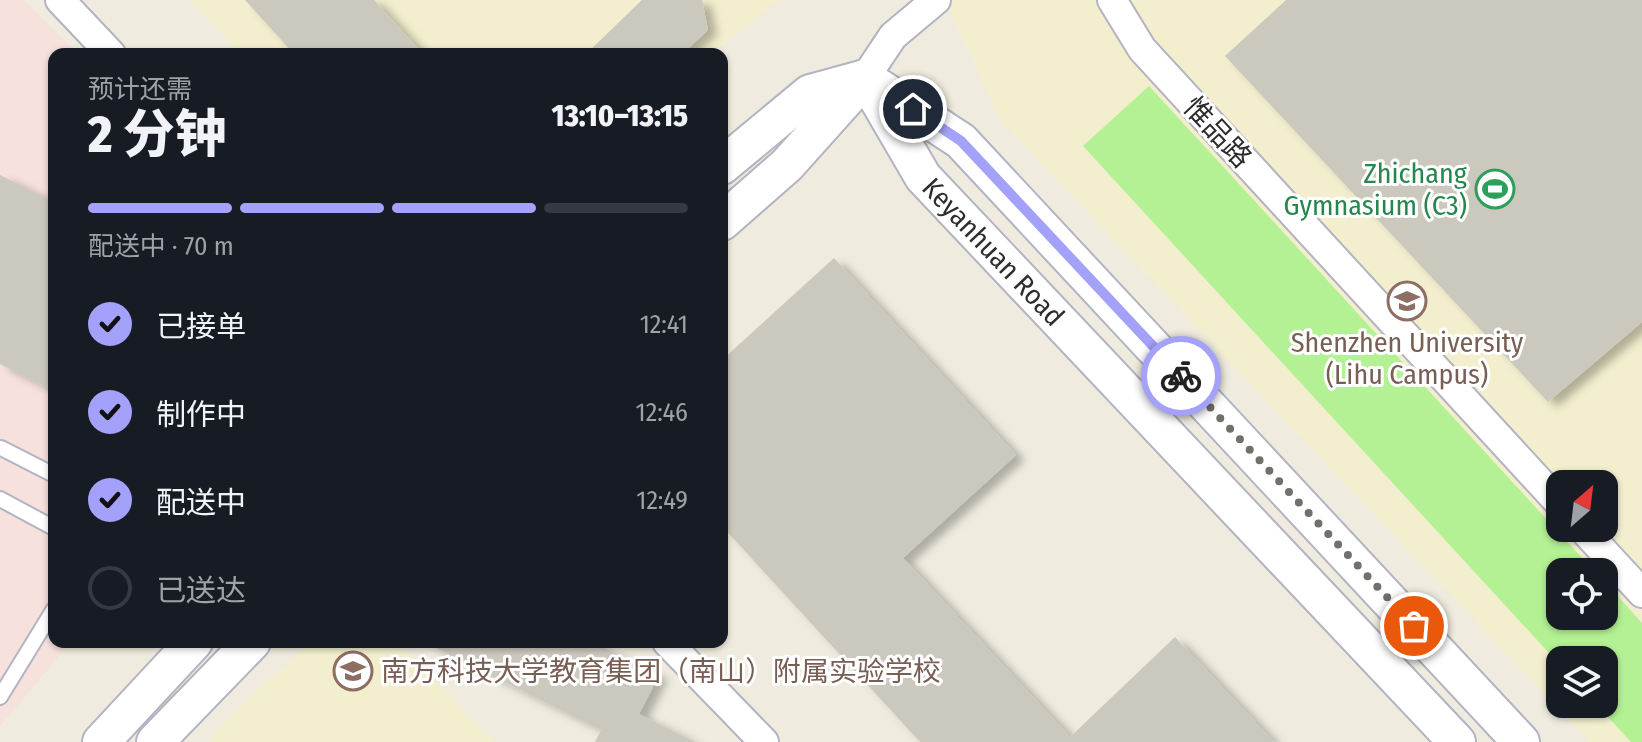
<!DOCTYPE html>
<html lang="zh">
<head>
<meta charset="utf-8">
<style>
	:root { --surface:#171b24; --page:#20242c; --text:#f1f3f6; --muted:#9ea1a6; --line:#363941; --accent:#a4a1fa }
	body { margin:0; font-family:"Fira Sans Condensed","Noto Sans SC",sans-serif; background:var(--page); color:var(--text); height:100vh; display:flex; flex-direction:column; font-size:30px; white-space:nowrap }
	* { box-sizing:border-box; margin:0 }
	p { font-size:26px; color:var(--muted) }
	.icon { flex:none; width:44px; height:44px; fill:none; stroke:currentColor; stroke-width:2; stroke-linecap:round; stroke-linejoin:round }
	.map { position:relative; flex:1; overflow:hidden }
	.drawer { position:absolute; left:48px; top:48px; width:680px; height:600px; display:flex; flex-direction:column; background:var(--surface); border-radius:16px; box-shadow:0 2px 6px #0004 }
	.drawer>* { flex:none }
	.needle { width:52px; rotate:28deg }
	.tools { position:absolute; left:1546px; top:470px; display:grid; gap:16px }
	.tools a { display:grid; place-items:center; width:72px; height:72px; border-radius:16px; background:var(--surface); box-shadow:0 2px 6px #0004; font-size:40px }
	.pin { position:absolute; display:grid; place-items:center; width:68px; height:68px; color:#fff; margin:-34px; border:4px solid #fff; border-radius:50%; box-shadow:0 2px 8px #0007 }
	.courier { position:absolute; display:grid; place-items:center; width:80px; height:80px; margin:-40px; border:6px solid #a4a1fa; border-radius:50%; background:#fff; color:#222; box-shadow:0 2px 10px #0007 }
	.head em { font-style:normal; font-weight:800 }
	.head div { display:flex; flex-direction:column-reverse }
	.head { display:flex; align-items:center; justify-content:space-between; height:136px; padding:0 40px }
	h1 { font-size:52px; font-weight:800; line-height:60px }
	.bar { display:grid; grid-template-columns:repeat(4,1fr); gap:12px 8px; align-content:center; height:96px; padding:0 40px }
	.bar i { height:10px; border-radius:6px; background:var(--line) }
	.bar .active { background:var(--accent) }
	.bar p { grid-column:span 4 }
	ol { padding:0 40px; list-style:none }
	li { display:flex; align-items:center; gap:24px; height:88px }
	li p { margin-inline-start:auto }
	li .icon { padding:8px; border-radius:50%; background:var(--accent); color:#111; stroke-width:4 }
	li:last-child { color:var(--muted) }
	li i { width:44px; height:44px; border:4px solid var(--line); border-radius:50% }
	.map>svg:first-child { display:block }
</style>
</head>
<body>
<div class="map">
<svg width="1642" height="742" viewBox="0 0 1642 742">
	<defs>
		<filter id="shadow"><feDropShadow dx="9" dy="5" stdDeviation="4" flood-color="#0004"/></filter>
	</defs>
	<rect width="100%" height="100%" fill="#efecdf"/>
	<!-- education -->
	<g fill="#f2eece" fill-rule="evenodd">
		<path d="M189,0H779L712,54H240Z"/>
		<path d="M945,0H1642V742H1590L999,119ZM1560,484H1604V528H1560ZM1560,572H1604V616H1560ZM1560,660H1604V704H1560Z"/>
		<path d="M312,642H398L495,742H207L245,701Z"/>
	</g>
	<!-- medical -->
	<path fill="#f6e1dc" d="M0,0H24L78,54H54V642H71L0,726Z"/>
	<!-- pitch -->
	<path fill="#b4f194" d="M1149,86L1595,572H1560V616H1604V581L1642,623V742H1631L1596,704H1604V660H1560V665L1083,146Z"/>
	<!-- building -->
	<g fill="#cbc9bd" filter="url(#shadow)">
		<path d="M245,0H374L423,54H294Z"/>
		<path d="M642,0H702L708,30L682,54H586Z"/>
		<path d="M1286,0H1642V322L1548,402L1225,56Z"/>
		<path d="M0,175L54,202V391L0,364Z"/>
		<path d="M834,258L1016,455L903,558L1070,737L1175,637L1274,742H920L722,526V360Z"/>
		<path d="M424,642H592L659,675L639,714L695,742H595L601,730Z"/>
	</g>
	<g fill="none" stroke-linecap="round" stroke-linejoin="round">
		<defs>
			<g id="service">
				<path d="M1,448L54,475"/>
				<path d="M0,499L54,528"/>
				<path d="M0,697L54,609"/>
			</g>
			<g id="minor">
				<path d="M60,0L111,54"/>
				<path d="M1112,0L1142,49L1560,504"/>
				<path d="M865,78L893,36L936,0"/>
				<path d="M1582,528L1642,593"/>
				<path d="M667,642L764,742"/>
			</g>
			<g id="tertiary">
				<path d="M865,78L961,141L1521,742"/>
				<path id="s1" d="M870,86L923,177L1457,742"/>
				<path d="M722,166L810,93L865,78"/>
				<path d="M722,222L787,165L865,78"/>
				<path d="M101,742L194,642"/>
				<path d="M155,742L252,642"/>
			</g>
		</defs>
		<!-- service casing -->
		<use href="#service" stroke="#b3b3c1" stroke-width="18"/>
		<!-- minor casing -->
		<use href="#minor" stroke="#b3b3c1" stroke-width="32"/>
		<!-- tertiary casing -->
		<use href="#tertiary" stroke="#b3b3c1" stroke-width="40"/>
		<!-- service -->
		<use href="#service" stroke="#fff" stroke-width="14"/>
		<!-- minor -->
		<use href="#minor" stroke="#fff" stroke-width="28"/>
		<!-- tertiary -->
		<use href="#tertiary" stroke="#fff" stroke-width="36"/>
	</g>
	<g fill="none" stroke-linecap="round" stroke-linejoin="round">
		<!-- done -->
		<path stroke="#71706b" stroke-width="8" stroke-dasharray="0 14.4" d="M1181,376L1414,626"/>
		<!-- route -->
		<path stroke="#a4a1fa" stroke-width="10" d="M913,109L961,141L1181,376"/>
	</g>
	<!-- icons -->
	<defs>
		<symbol id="stadium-ring" viewBox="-11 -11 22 22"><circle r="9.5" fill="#fff" stroke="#2e9e5b" stroke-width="1.5"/><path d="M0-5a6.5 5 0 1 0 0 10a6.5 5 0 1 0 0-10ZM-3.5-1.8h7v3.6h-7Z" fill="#2e9e5b"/></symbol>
		<symbol id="university-ring" viewBox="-11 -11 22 22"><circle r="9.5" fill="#fff" stroke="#8d6e63" stroke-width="1.5"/><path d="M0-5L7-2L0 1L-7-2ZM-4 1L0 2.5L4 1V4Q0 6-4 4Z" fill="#8d6e63"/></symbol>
		<symbol id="school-ring" viewBox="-11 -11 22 22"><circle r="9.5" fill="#fff" stroke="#8d6e63" stroke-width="1.5"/><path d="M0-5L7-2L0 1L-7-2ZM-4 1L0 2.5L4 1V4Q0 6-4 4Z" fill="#8d6e63"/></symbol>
	</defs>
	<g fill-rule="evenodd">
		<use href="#stadium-ring" x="1473" y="167" width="44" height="44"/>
		<use href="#university-ring" x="1385" y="279" width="44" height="44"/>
		<use href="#school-ring" x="331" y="649" width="44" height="44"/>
	</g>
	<g text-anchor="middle" stroke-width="6" stroke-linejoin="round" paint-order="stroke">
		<!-- street labels -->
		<g font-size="28" fill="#2d2d2d" stroke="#fff">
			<text transform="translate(1218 132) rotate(47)" y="10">惟品路</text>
			<text dy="10" stroke="none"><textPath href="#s1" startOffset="208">Keyanhuan Road</textPath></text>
		</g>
		<!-- leisure labels -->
		<g font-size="28" fill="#27864d" stroke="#fff" text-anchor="end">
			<text x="1467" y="183">Zhichang<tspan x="1467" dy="32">Gymnasium (C3)</tspan></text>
		</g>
		<!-- education labels -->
		<g font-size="28" fill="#785e54" stroke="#fff">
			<text x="1407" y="352">Shenzhen University<tspan x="1407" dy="32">(Lihu Campus)</tspan></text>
			<text x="381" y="681" text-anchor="start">南方科技大学教育集团（南山）附属实验学校</text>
		</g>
	</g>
</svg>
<div class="tools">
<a><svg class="needle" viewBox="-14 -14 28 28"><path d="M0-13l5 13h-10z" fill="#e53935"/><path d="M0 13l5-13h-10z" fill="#9ea1a6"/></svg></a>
<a><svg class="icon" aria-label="locate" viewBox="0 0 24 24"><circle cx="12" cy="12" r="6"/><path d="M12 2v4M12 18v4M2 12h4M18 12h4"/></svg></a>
<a><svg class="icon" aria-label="layers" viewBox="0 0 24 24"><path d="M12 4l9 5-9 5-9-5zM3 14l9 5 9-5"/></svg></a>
</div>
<div class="pin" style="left:1414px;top:626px;background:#ea580c"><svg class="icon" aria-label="bag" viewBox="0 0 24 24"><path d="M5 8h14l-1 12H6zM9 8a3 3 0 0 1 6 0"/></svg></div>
<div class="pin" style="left:913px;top:109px;background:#1f2937"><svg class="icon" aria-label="home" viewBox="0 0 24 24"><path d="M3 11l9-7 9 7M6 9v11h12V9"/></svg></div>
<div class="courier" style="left:1181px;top:376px"><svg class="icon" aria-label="bike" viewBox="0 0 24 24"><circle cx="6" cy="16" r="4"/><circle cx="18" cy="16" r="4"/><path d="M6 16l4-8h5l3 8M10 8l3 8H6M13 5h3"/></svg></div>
<section class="drawer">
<div class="head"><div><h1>2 分钟</h1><p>预计还需</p></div><em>13:10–13:15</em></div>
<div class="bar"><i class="active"></i><i class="active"></i><i class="active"></i><i></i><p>配送中 · 70 m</p></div>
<ol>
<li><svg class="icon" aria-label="check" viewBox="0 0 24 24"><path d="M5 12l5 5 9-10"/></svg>已接单<p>12:41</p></li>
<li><svg class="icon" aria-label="check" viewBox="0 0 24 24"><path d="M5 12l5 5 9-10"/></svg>制作中<p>12:46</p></li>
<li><svg class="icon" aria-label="check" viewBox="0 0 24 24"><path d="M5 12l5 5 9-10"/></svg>配送中<p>12:49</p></li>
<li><i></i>已送达</li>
</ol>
</section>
</div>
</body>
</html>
